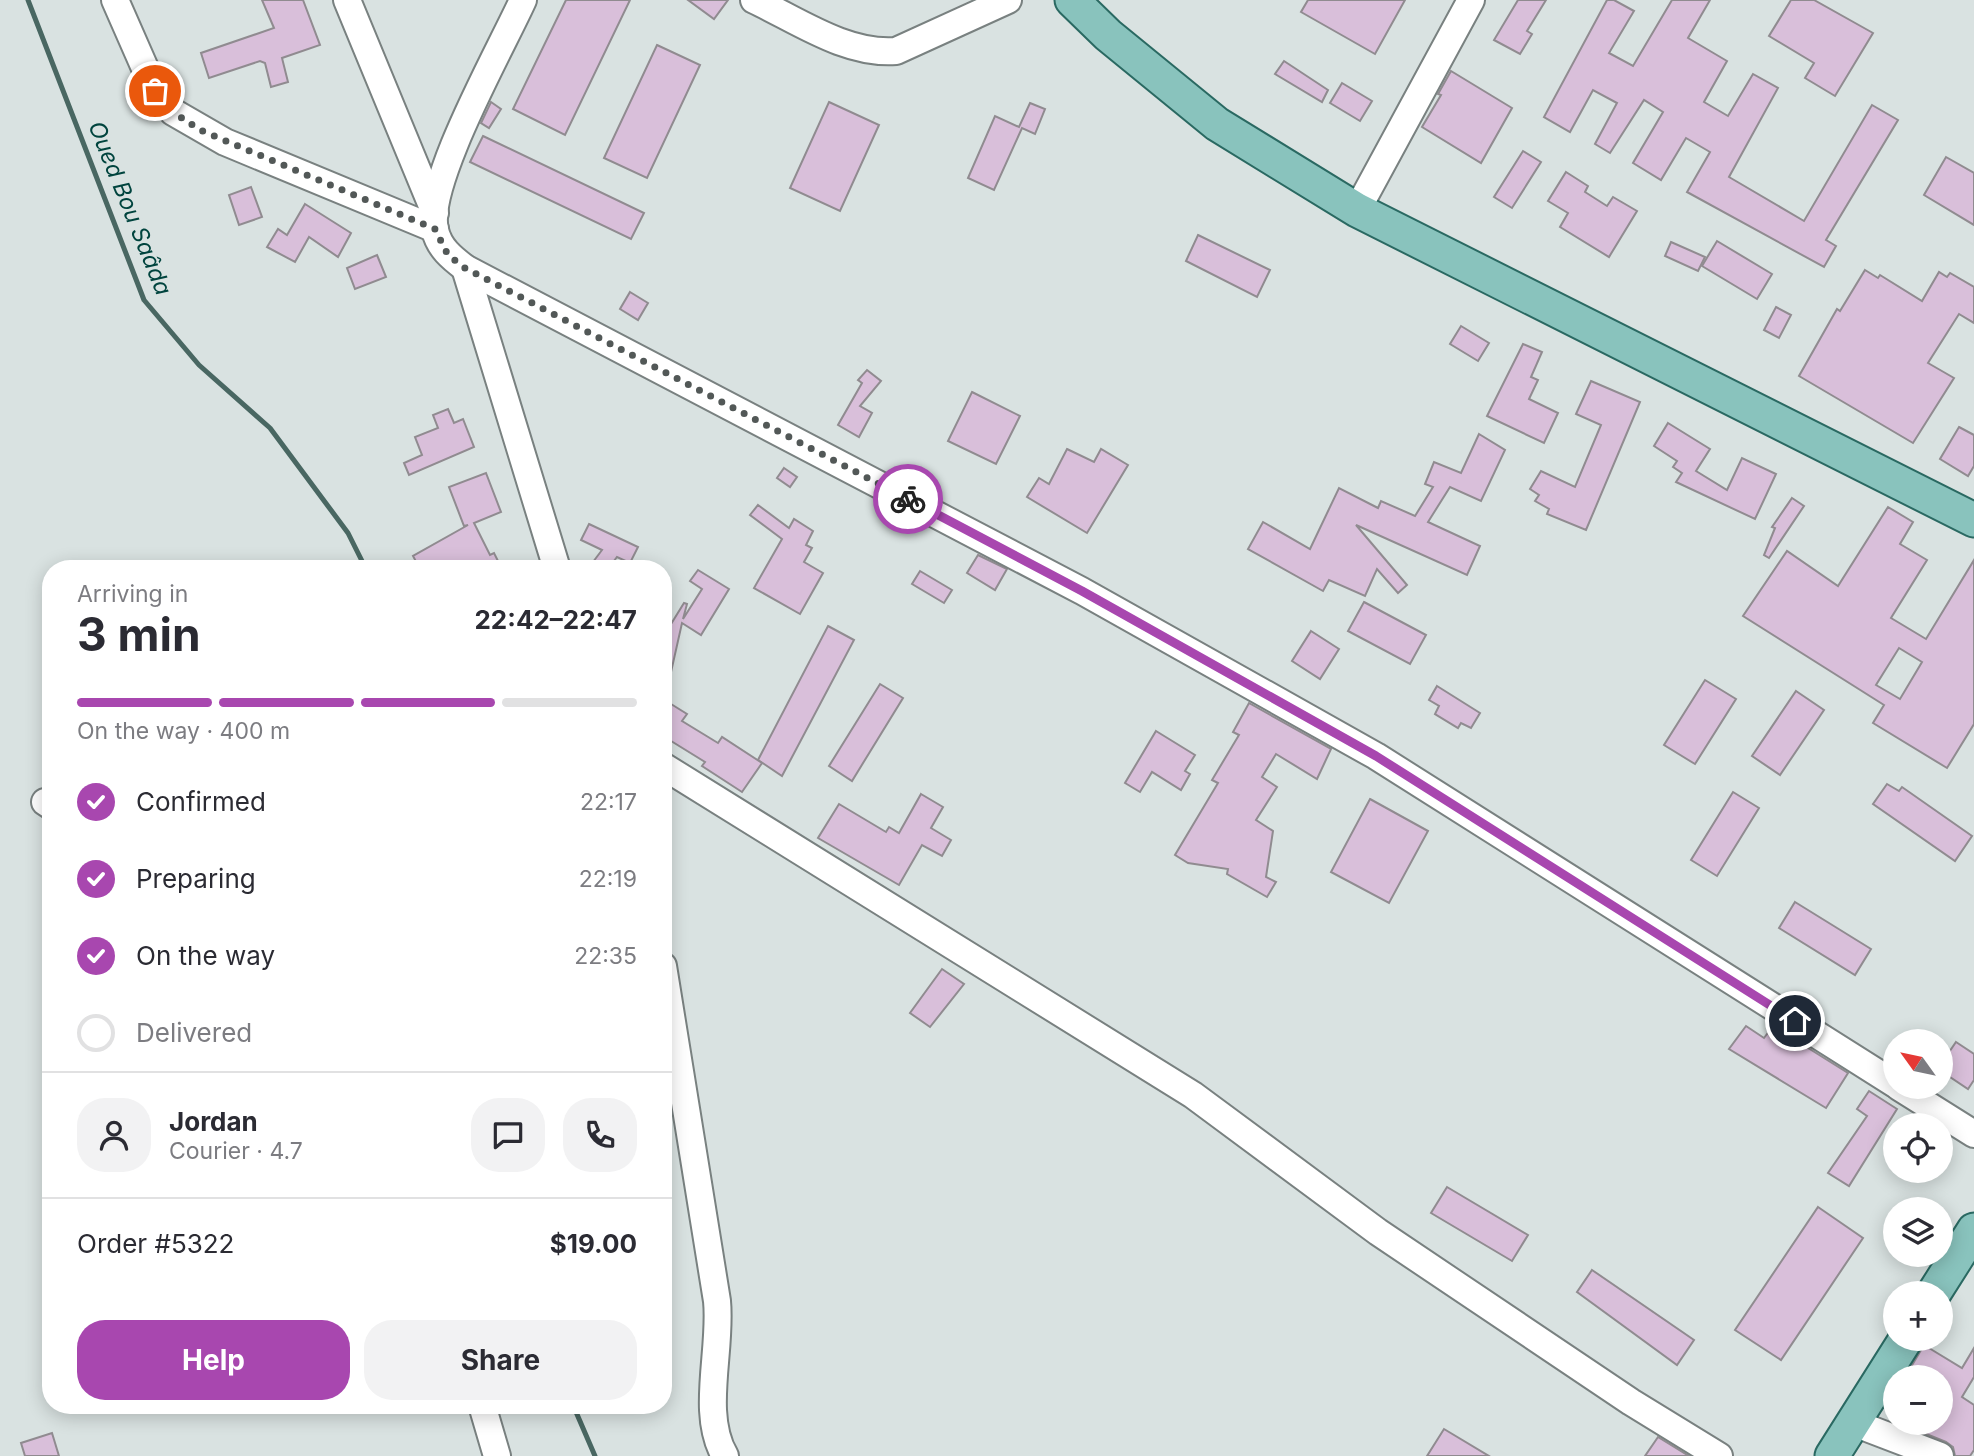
<!DOCTYPE html>
<html lang="en">
<head>
<meta charset="utf-8">
<style>
	:root { --surface:#fff; --page:#f2f2f3; --text:#2b2b33; --muted:#7c7c81; --line:#e1e1e2; --accent:#a847af }
	body { margin:0; font-family:Inter,sans-serif; background:var(--page); color:var(--text); height:100vh; display:flex; flex-direction:column; font-size:26px; white-space:nowrap }
	* { box-sizing:border-box; margin:0 }
	p { font-size:23px; color:var(--muted) }
	.icon { flex:none; width:38px; height:38px; fill:none; stroke:currentColor; stroke-width:2; stroke-linecap:round; stroke-linejoin:round }
	.map { position:relative; flex:1; overflow:hidden }
	.drawer { position:absolute; left:42px; top:560px; width:630px; height:854px; display:flex; flex-direction:column; background:var(--surface); border-radius:28px; box-shadow:0 4px 18px #0003 }
	.drawer>* { flex:none }
	.needle { width:46px; rotate:303deg }
	.buttons { position:absolute; left:1883px; top:1029px; display:grid; gap:14px }
	.buttons a { display:grid; place-items:center; width:70px; height:70px; border-radius:50%; background:var(--surface); box-shadow:0 4px 18px #0003; font-size:35px }
	.pin { position:absolute; display:grid; place-items:center; width:60px; height:60px; color:#fff; margin:-30px; border:4px solid #fff; border-radius:50%; box-shadow:0 2px 7px #0007 }
	.courier { position:absolute; display:grid; place-items:center; width:70px; height:70px; margin:-35px; border:5px solid #a847af; border-radius:50%; background:#fff; color:#222; box-shadow:0 2px 9px #0007 }
	.headline em { font-style:normal; font-weight:700 }
	.headline div { display:flex; flex-direction:column-reverse }
	.headline { display:flex; align-items:center; justify-content:space-between; height:119px; padding:0 35px }
	h1 { font-size:46px; font-weight:700; line-height:52px }
	.bar { display:grid; grid-template-columns:repeat(4,1fr); gap:10px 7px; align-content:center; height:84px; padding:0 35px }
	.bar i { height:9px; border-radius:5px; background:var(--line) }
	.bar .current { background:var(--accent) }
	.bar p { grid-column:span 4 }
	.line { display:flex; align-items:center; gap:18px; padding:0 35px; border-top:2px solid var(--line) }
	.line div { flex:1 }
	.round { display:grid; place-items:center; flex:none; width:74px; height:74px; border-radius:28px; background:var(--page) }
	ol { padding:0 35px; list-style:none }
	li { display:flex; align-items:center; gap:21px; height:77px }
	li p { margin-inline-start:auto }
	li .icon { padding:7px; border-radius:50%; background:var(--accent); color:#fff; stroke-width:4 }
	li:last-child { color:var(--muted) }
	li i { width:38px; height:38px; border:4px solid var(--line); border-radius:50% }
	.cta { display:flex; gap:14px; margin-top:auto; padding:14px 35px }
	.cta a { flex:1; height:80px; border-radius:28px; background:var(--accent); color:#fff; font-size:28px; font-weight:700; line-height:80px; text-align:center }
	.cta a+a { background:var(--page); color:var(--text) }
	.map>svg:first-child { display:block }
</style>
</head>
<body>
<div class="map">
<svg width="1974" height="1456" viewBox="0 0 1974 1456">
	<rect width="100%" height="100%" fill="#d9e2e1"/>
	<g fill="none" stroke-linecap="round" stroke-linejoin="round">
		<!-- stream -->
		<g stroke="#496762" stroke-width="5">
			<path d="M28,0L144,300L199,365L270,428L348,533L366,569"/>
			<path d="M573,1405L595,1456"/>
		</g>
	</g>
	<!-- building -->
	<g fill="#d9bfda" stroke="#908b90" stroke-width="2" fill-rule="evenodd">
		<path d="M262,0H303L320,45L282,58L288,82L271,87L265,63L260,61L209,78L201,53L274,28Z"/>
		<path d="M566,0H630L565,135L513,109Z"/>
		<path d="M688,0H728L714,19Z"/>
		<path d="M1308,0H1405L1375,54L1301,12Z"/>
		<path d="M1518,0H1546L1527,31L1532,34L1520,54L1494,40Z"/>
		<path d="M1607,0H1614L1634,11L1609,53L1633,66L1672,0H1710L1688,38L1727,61L1704,102L1728,116L1753,74L1778,88L1729,177L1804,221L1872,105L1898,120L1826,240L1836,246L1824,267L1687,192L1710,152L1686,138L1661,180L1633,163L1663,112L1644,100L1610,153L1595,144L1617,103L1593,90L1570,132L1544,117Z"/>
		<path d="M1791,0H1814L1873,33L1835,96L1805,78L1814,63L1769,36Z"/>
		<path d="M657,45L700,65L647,178L604,158Z"/>
		<path d="M1284,61L1328,90L1322,102L1275,74Z"/>
		<path d="M1451,71L1512,108L1481,163L1422,127L1441,95L1438,94Z"/>
		<path d="M1342,83L1372,101L1360,121L1330,103Z"/>
		<path d="M491,102L501,109L489,128L481,123Z"/>
		<path d="M829,102L879,125L840,211L790,188Z"/>
		<path d="M1030,103L1045,109L1035,134L1022,128L994,190L968,178L995,116L1019,127Z"/>
		<path d="M483,136L644,213L631,239L470,162Z"/>
		<path d="M1523,151L1541,162L1512,208L1494,197Z"/>
		<path d="M1946,157L1974,173V225L1924,195Z"/>
		<path d="M1566,172L1588,186L1585,192L1607,206L1613,197L1637,211L1609,257L1560,227L1568,213L1548,201Z"/>
		<path d="M251,187L262,217L239,225L229,195Z"/>
		<path d="M305,204L351,233L338,257L309,237L295,262L267,247L278,229L287,235Z"/>
		<path d="M1198,235L1270,270L1257,297L1186,261Z"/>
		<path d="M1717,241L1772,274L1757,299L1702,266Z"/>
		<path d="M1671,242L1705,257L1698,271L1665,256Z"/>
		<path d="M377,255L386,277L355,289L347,268Z"/>
		<path d="M1865,270L1878,278L1880,275L1922,301L1939,272L1947,277L1950,273L1974,287V323L1959,314L1928,363L1954,378L1913,443L1799,376L1837,309L1840,311Z"/>
		<path d="M630,292L648,303L638,320L620,309Z"/>
		<path d="M1776,307L1791,315L1779,338L1764,330Z"/>
		<path d="M1461,326L1489,343L1478,361L1450,344Z"/>
		<path d="M1523,344L1542,352L1531,377L1538,380L1529,399L1558,413L1544,443L1487,416Z"/>
		<path d="M867,370L881,381L860,406L872,413L859,437L838,425L862,383L858,380Z"/>
		<path d="M1591,381L1640,402L1586,530L1547,514L1549,509L1535,501L1539,495L1530,489L1541,471L1575,487L1601,425L1576,414Z"/>
		<path d="M972,392L1020,416L996,464L948,441Z"/>
		<path d="M448,409L454,423L463,419L474,447L409,475L404,463L422,455L415,437L438,428L433,415Z"/>
		<path d="M1668,423L1710,449L1696,471L1727,490L1742,458L1776,474L1755,519L1676,482L1682,473L1673,467L1677,461L1654,446Z"/>
		<path d="M1959,427L1974,435V466L1968,476L1940,459Z"/>
		<path d="M1479,434L1505,450L1481,501L1450,487L1428,522L1480,546L1467,575L1356,525L1407,585L1398,593L1377,569L1365,596L1329,580L1323,591L1248,549L1263,522L1310,549L1339,488L1378,508L1381,501L1415,516L1433,487L1425,484L1434,462L1461,473Z"/>
		<path d="M1067,449L1094,462L1101,449L1128,465L1087,533L1027,497L1039,478L1049,484Z"/>
		<path d="M784,468L797,477L790,487L777,478Z"/>
		<path d="M486,473L501,512L474,523L490,555L494,553L502,569H420L413,556L468,525L464,526L449,487Z"/>
		<path d="M1792,498L1804,506L1769,558L1764,555L1775,528L1772,527Z"/>
		<path d="M758,505L789,528L794,519L813,531L806,545L812,548L804,562L823,573L800,614L754,588L782,539L750,515Z"/>
		<path d="M1888,507L1913,522L1900,544L1927,560L1891,618L1926,639L1974,560V724L1947,768L1873,723L1884,705L1743,616L1787,551L1838,586ZM1899,648L1922,662L1900,699L1876,685Z"/>
		<path d="M589,524L638,547L630,563L617,557L608,569H602L593,562L602,550L581,540Z"/>
		<path d="M978,555L1007,569L995,590L967,573Z"/>
		<path d="M698,570L729,589L701,635L682,623L669,681H663V637L684,603L687,604L683,619L702,589L690,581Z"/>
		<path d="M920,571L952,590L944,603L912,584Z"/>
		<path d="M1364,602L1426,635L1410,664L1348,631Z"/>
		<path d="M828,626L854,640L782,776L758,760Z"/>
		<path d="M1311,631L1339,649L1320,679L1292,661Z"/>
		<path d="M1705,680L1736,699L1695,764L1664,745Z"/>
		<path d="M880,684L903,698L852,781L829,766Z"/>
		<path d="M1437,686L1480,713L1471,728L1461,723L1458,728L1435,714L1439,706L1429,700Z"/>
		<path d="M1796,691L1824,710L1780,775L1752,756Z"/>
		<path d="M663,699L687,714L682,721L718,743L722,737L762,763L742,792L702,766L705,762L663,736Z"/>
		<path d="M1249,703L1331,749L1317,779L1276,754L1262,777L1277,787L1256,820L1273,831L1266,877L1276,882L1267,897L1227,874L1228,869L1188,863L1175,855L1218,783L1212,780L1239,735L1233,732Z"/>
		<path d="M1156,731L1195,755L1185,771L1190,774L1181,790L1152,772L1140,792L1125,783Z"/>
		<path d="M1887,784L1899,791L1902,787L1972,836L1955,861L1873,804Z"/>
		<path d="M1733,792L1759,808L1717,876L1691,860Z"/>
		<path d="M921,794L943,807L931,828L951,840L942,856L922,845L899,885L818,838L839,804L886,832L889,827L899,833Z"/>
		<path d="M1370,799L1428,831L1389,903L1331,872Z"/>
		<path d="M1795,902L1871,949L1855,975L1779,928Z"/>
		<path d="M942,969L964,984L930,1027L910,1013Z"/>
		<path d="M1746,1026L1764,1038L1773,1026L1848,1073L1826,1108L1729,1049Z"/>
		<path d="M1956,1042L1974,1054V1080L1968,1089L1941,1071V1064Z"/>
		<path d="M1869,1091L1897,1109L1849,1186L1828,1173L1867,1116L1857,1109Z"/>
		<path d="M1447,1187L1528,1235L1512,1261L1431,1213Z"/>
		<path d="M1818,1207L1863,1238L1781,1360L1735,1330Z"/>
		<path d="M1592,1270L1694,1340L1677,1365L1577,1292Z"/>
		<path d="M1924,1345L1962,1368L1974,1348V1377L1962,1397L1974,1405V1450L1970,1456H1955L1953,1447L1946,1442L1899,1423H1941V1377H1905Z"/>
		<path d="M1444,1429L1489,1456H1427Z"/>
		<path d="M52,1433L59,1456H25L21,1443Z"/>
		<path d="M1658,1437L1689,1456H1645Z"/>
	</g>
	<g fill="none" stroke-linecap="round" stroke-linejoin="round">
		<defs>
			<g id="minor">
				<path d="M115,0L155,91L173,112L225,142L435,229"/>
				<path d="M347,0L435,213"/>
				<path d="M523,0C502,47 424,184 435,230C439,248 452,258 465,268L1082,591L1376,756L1895,1084"/>
				<path d="M754,0C797,20 846,55 896,51L1008,0"/>
				<path d="M1357,210L1471,0"/>
				<path d="M465,268L557,569"/>
				<path d="M663,766L1193,1095L1378,1232L1631,1402L1719,1456"/>
				<path d="M45,802L51,806"/>
				<path d="M663,966L717,1301C722,1350 700,1414 725,1456"/>
				<path d="M1899,1087L1974,1134"/>
				<path d="M482,1405L497,1456"/>
				<path d="M1867,1428L1940,1456"/>
			</g>
			<g id="major">
				<path d="M1072,0L1108,35L1217,124L1357,210L1974,520"/>
				<path d="M1934,1293L1974,1230"/>
				<path d="M1832,1456L1906,1339"/>
			</g>
		</defs>
		<!-- minor casing -->
		<use href="#minor" stroke="#798180" stroke-width="30"/>
		<!-- major casing -->
		<use href="#major" stroke="#2a6962" stroke-width="37"/>
		<!-- minor -->
		<use href="#minor" stroke="#fff" stroke-width="26"/>
		<!-- major -->
		<use href="#major" stroke="#89c3bd" stroke-width="33"/>
	</g>
	<g fill="none" stroke-linecap="round" stroke-linejoin="round">
		<!-- done -->
		<path stroke="#525857" stroke-width="7" stroke-dasharray="0 12.6" d="M155,91L173,112L200,130L435,229L448,255L465,268L908,499"/>
		<!-- route -->
		<path stroke="#a847af" stroke-width="9" d="M908,499L1082,591L1376,756L1795,1021"/>
	</g>
	<g text-anchor="middle" stroke-width="7" stroke-linejoin="round" paint-order="stroke">
		<!-- water labels -->
		<g font-size="23" font-style="italic" fill="#00443e" stroke="#d9e2e1">
			<text transform="translate(130 208) rotate(68)" y="8">Oued Bou Saâda</text>
		</g>
	</g>
</svg>
<div class="buttons">
<a><svg class="needle" viewBox="-14 -14 28 28"><path d="M0-13l5 13h-10z" fill="#e53935"/><path d="M0 13l5-13h-10z" fill="#7c7c81"/></svg></a>
<a><svg class="icon" aria-label="locate" viewBox="0 0 24 24"><circle cx="12" cy="12" r="6"/><path d="M12 2v4M12 18v4M2 12h4M18 12h4"/></svg></a>
<a><svg class="icon" aria-label="layers" viewBox="0 0 24 24"><path d="M12 4l9 5-9 5-9-5zM3 14l9 5 9-5"/></svg></a>
<a>+</a>
<a>−</a>
</div>
<div class="pin" style="left:155px;top:91px;background:#ea580c"><svg class="icon" aria-label="bag" viewBox="0 0 24 24"><path d="M5 8h14l-1 12H6zM9 8a3 3 0 0 1 6 0"/></svg></div>
<div class="pin" style="left:1795px;top:1021px;background:#1f2937"><svg class="icon" aria-label="home" viewBox="0 0 24 24"><path d="M3 11l9-7 9 7M6 9v11h12V9"/></svg></div>
<div class="courier" style="left:908px;top:499px"><svg class="icon" aria-label="bike" viewBox="0 0 24 24"><circle cx="6" cy="16" r="4"/><circle cx="18" cy="16" r="4"/><path d="M6 16l4-8h5l3 8M10 8l3 8H6M13 5h3"/></svg></div>
<section class="drawer">
<div class="headline"><div><h1>3 min</h1><p>Arriving in</p></div><em>22:42–22:47</em></div>
<div class="bar"><i class="current"></i><i class="current"></i><i class="current"></i><i></i><p>On the way · 400 m</p></div>
<ol>
<li><svg class="icon" aria-label="check" viewBox="0 0 24 24"><path d="M5 12l5 5 9-10"/></svg>Confirmed<p>22:17</p></li>
<li><svg class="icon" aria-label="check" viewBox="0 0 24 24"><path d="M5 12l5 5 9-10"/></svg>Preparing<p>22:19</p></li>
<li><svg class="icon" aria-label="check" viewBox="0 0 24 24"><path d="M5 12l5 5 9-10"/></svg>On the way<p>22:35</p></li>
<li><i></i>Delivered</li>
</ol>
<div class="line" style="height:126px"><a class="round"><svg class="icon" aria-label="person" viewBox="0 0 24 24"><circle cx="12" cy="8" r="4"/><path d="M4 21q1-7 8-7t8 7"/></svg></a><div><b>Jordan</b><p>Courier · 4.7</p></div><a class="round"><svg class="icon" aria-label="chat" viewBox="0 0 24 24"><path d="M4 5h16v11H9l-5 4z"/></svg></a><a class="round"><svg class="icon" aria-label="phone" viewBox="0 0 24 24"><path d="M5 4h4l2 5-3 2q2 4 5 5l2-3 5 2v4C11 20 4 13 5 4z"/></svg></a></div>
<div class="line" style="height:91px"><div>Order #5322</div><b>$19.00</b></div>
<div class="cta"><a>Help</a><a>Share</a></div>
</section>
</div>
</body>
</html>
